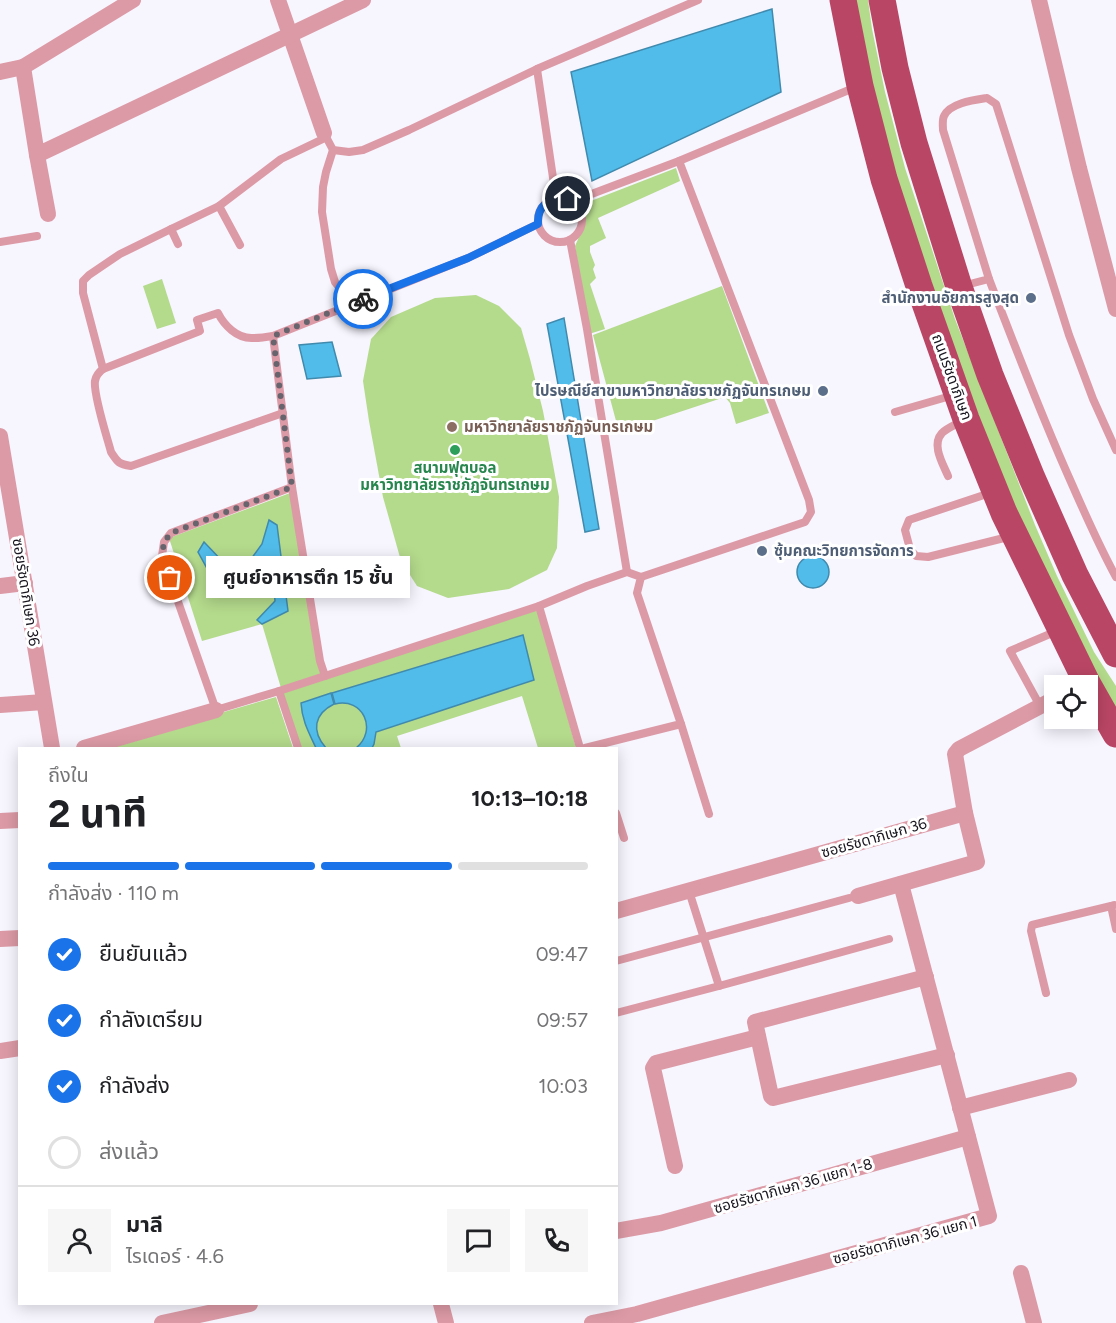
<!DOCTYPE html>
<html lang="th">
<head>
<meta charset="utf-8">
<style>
	:root { --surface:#fff; --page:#f6f6f6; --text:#202124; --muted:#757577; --line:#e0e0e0; --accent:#1a73e8 }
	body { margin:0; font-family:Figtree,"Noto Sans Thai",sans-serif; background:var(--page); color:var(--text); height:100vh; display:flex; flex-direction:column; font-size:22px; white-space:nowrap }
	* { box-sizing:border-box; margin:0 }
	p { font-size:20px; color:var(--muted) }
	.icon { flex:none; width:33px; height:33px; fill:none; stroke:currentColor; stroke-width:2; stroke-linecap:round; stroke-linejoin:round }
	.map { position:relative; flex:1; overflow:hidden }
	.side { position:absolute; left:18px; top:747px; width:600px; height:558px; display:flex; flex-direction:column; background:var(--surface); border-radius:0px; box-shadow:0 3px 15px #0003 }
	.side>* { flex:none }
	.controls { position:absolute; left:1044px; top:675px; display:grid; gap:12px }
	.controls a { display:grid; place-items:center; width:54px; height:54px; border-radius:0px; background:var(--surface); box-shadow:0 3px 15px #0003; font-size:30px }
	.pin { position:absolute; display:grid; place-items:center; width:51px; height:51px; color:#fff; margin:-26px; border:3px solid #fff; border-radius:50%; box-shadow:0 2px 6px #0007 }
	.courier { position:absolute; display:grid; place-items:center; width:60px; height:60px; margin:-30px; border:4px solid #1a73e8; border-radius:50%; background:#fff; color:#222; box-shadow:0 2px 8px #0007 }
	.bubble { position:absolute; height:42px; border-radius:0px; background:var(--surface); box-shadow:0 3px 15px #0003; font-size:20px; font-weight:700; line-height:42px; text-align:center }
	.headline em { font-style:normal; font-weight:700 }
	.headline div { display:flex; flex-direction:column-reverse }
	.headline { display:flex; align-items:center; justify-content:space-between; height:102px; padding:0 30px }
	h1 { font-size:39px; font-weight:700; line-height:45px }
	.bar { display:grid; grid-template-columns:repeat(4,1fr); gap:9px 6px; align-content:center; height:72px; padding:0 30px }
	.bar i { height:8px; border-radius:4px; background:var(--line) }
	.bar .active { background:var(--accent) }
	.bar p { grid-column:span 4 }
	.line { display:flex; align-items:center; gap:15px; padding:0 30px; border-top:2px solid var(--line) }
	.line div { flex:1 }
	.round { display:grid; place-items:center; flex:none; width:63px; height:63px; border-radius:0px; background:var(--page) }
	ol { padding:0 30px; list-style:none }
	li { display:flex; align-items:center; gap:18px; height:66px }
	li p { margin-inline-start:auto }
	li .icon { padding:6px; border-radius:50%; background:var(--accent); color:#fff; stroke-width:4 }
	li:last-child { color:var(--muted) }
	li i { width:33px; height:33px; border:3px solid var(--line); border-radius:50% }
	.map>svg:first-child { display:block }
</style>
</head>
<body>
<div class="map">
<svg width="1116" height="1323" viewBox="0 0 1116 1323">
	<rect width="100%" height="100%" fill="#f7f5fe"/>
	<!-- green -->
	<g fill="#b4da8c">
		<path d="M852,0H868L872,29L885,92L905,168L955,319L1035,525L1057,576L1094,652L1116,686V719L1069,631L966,395L875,112Z"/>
		<path d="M676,168L680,181L598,218L606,238L590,246V252L595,265L593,269L596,278L590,284L605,329L589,334L575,246L585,224L578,206Z"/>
		<path d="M162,279L176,323L157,329L143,286Z"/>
		<path d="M722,286L769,413L736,424L730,403L725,397L619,432L593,335Z"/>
		<path d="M476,295L499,306L521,328L530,359L543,411L559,497L557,548L547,570L509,589L448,598L417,586L401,561L383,497L369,421L363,381L371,339L391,317L435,298Z"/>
		<path d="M290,493L322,674L281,688L262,624L202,641L169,538Z"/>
		<path d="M538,609L576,748H538L522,696L397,736L401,748H300L283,693Z"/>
		<path d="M276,697L293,748H109V745Z"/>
	</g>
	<!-- water -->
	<g fill="#51bcea" stroke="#408aad" stroke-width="1.5">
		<path d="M772,9L781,92L592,181L571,72Z"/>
		<path d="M564,318L599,529L585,532L547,324Z"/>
		<path d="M332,342L341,376L307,379L299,345Z"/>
		<path d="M269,520L277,525L288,611L262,624L257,620L275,601L273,574L262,570L236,579L221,582L209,572L198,552L204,542L226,565L251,559L262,544Z"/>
		<circle cx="813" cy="572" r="16"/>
		<path d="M523,635L534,680L376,732L374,744L372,748H356C378,730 363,697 335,704L332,693Z"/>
		<path d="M331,693L334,704C314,714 311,731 326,748H316C309,733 302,721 301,703Z"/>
	</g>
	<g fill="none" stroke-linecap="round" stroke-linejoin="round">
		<!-- lane -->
		<g stroke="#dc9aa6" stroke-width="8">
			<path d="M537,69L698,0"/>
			<path d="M324,133L333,150L349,152L363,150L409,130L537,69L556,198"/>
			<path d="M333,150L326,172L323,187L322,212L331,269L335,282L342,291L357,302"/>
			<circle cx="560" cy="220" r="22"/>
			<path d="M573,201L679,161L856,87"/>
			<path d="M171,229L120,254L89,275L83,281V293L103,369L200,331L197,320L218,313C224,325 237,339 253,338C260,338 267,337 273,336L468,258L538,224"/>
			<path d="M570,240L587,329L627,572"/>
			<path d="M0,242L37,236"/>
			<path d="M178,244L171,229L219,206"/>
			<path d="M240,245L219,206L281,159L325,138"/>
			<path d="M989,279C1015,347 1041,415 1071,482C1085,514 1099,546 1116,577"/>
			<path d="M962,286L989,279L943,130C943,126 942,120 944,116C950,103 974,100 987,98L996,104L1069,335L1093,399L1116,450"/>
			<path d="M273,336L292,487L320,661L325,676"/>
			<path d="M103,369C99,372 96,375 95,381C93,394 107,437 111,452C118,463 119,464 131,466L283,413"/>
			<path d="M895,412L954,395"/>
			<path d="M948,476C943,464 931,445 942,433C947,428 957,424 964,420"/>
			<path d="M292,487L171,533L164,542L162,556L216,710L279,691L539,606L587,586L627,572L641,577L637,593L681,724L585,748"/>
			<path d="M993,492L909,520L905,530L910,549L916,556L928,557L1012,536"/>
			<path d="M641,577L805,522L811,512L809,500L679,161"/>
			<path d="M539,606L580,748"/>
			<path d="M279,691L298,748"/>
			<path d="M1040,706L1010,651L1057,631"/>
			<path d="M681,724L709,814"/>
			<path d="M616,813L624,838"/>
			<path d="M1114,905L1111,906L1116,929"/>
			<path d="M616,961L849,898"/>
			<path d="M719,986L889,939"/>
			<path d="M1046,993L1031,931L1032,925L1111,906"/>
			<path d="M616,1013L719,986L689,891"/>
		</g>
		<!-- street -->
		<g stroke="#dc9aa6" stroke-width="16">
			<path d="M278,0L324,133"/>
			<path d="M1039,0L1079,168L1116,309"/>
			<path d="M23,67L37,155L363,0"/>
			<path d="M0,72L23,67L133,0"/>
			<path d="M37,155L48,214"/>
			<path d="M0,436L52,748"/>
			<path d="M0,586L25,583"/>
			<path d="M0,705L44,702"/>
			<path d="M84,748L216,710"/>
			<path d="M0,821L20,820"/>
			<path d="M858,896L977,862L965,813L955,754L959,749L1054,699"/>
			<path d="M616,911L965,813"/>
			<path d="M0,939L20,938"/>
			<path d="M926,977L755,1022L771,1096L773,1098L947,1055"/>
			<path d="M0,1051L20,1048"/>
			<path d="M960,1108L1069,1080"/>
			<path d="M675,1166L653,1068L656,1063L758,1037"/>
			<path d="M616,1231L661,1223L968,1137"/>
			<path d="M1021,1273L1034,1323"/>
			<path d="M441,1304L446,1323"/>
			<path d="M162,1323L250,1304"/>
			<path d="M592,1323L637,1314L989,1216L901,884"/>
		</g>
		<!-- primary -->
		<g stroke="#ba4665" stroke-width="27">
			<path d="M843,0L860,86L884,179L919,286L966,419L1004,513L1087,683L1116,734"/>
			<path d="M882,0L895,68L914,143L959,287L990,375L1032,478L1075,575L1116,654"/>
		</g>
	</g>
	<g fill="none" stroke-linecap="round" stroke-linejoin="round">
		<!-- done -->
		<path stroke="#67646d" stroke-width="6" stroke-dasharray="0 10.8" d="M170,578L162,556L164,542L171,533L292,487L273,336L363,299"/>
		<!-- route -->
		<path stroke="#1a73e8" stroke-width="8" d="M363,299L468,258L538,224C537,206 550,195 568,199"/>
	</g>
	<!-- markers -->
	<g fill="#5c6f8a" stroke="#fff" stroke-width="2">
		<circle cx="1031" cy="298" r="6"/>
		<circle cx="823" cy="391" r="6"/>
		<circle cx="762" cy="551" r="6"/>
	</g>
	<circle fill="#8d6e63" stroke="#fff" stroke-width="2" cx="452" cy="427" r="6"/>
	<circle fill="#2e9e5b" stroke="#fff" stroke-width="2" cx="455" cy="450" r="6"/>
	<g text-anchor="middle" stroke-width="6" stroke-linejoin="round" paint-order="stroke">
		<!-- service labels -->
		<g font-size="15" font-weight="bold" fill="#4e5e75" stroke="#fff" text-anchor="end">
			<text x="1019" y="303">สำนักงานอัยการสูงสุด</text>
			<text x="811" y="396">ไปรษณีย์สาขามหาวิทยาลัยราชภัฏจันทรเกษม</text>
			<text x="774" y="556" text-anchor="start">ซุ้มคณะวิทยการจัดการ</text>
		</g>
		<!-- street labels -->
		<g font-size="15" fill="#19161f" stroke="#fff">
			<text transform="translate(952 377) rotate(70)" y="5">ถนนรัชดาภิเษก</text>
			<text transform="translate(26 592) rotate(81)" y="5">ซอยรัชดาภิเษก 36</text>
			<text transform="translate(874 838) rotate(-16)" y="5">ซอยรัชดาภิเษก 36</text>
			<text transform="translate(793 1186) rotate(-16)" y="5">ซอยรัชดาภิเษก 36 แยก 1-8</text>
			<text transform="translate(905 1240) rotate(-15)" y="5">ซอยรัชดาภิเษก 36 แยก 1</text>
		</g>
		<!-- education labels -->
		<g font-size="15" font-weight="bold" fill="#785e54" stroke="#fff" text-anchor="start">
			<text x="464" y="432">มหาวิทยาลัยราชภัฏจันทรเกษม</text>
		</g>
		<!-- leisure labels -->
		<g font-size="15" font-weight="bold" fill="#27864d" stroke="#fff">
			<text x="455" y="473">สนามฟุตบอล<tspan x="455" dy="17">มหาวิทยาลัยราชภัฏจันทรเกษม</tspan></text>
		</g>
	</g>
</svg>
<div class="controls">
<a><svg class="icon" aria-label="locate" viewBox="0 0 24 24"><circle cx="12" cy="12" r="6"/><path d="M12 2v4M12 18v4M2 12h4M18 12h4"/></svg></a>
</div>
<div class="pin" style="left:170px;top:578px;background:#ea580c"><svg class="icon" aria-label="bag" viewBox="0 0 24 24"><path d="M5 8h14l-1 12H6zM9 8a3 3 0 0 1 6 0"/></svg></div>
<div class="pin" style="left:568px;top:199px;background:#1f2937"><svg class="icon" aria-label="home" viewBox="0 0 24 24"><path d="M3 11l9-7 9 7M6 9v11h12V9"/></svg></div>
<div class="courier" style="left:363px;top:299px"><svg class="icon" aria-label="bike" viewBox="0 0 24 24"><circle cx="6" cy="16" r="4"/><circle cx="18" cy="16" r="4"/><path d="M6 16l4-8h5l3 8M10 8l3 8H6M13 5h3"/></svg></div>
<div class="bubble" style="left:206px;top:556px;width:204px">ศูนย์อาหารตึก 15 ชั้น</div>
<section class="side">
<div class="headline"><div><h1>2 นาที</h1><p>ถึงใน</p></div><em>10:13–10:18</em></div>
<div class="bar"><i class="active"></i><i class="active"></i><i class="active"></i><i></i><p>กำลังส่ง · 110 m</p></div>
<ol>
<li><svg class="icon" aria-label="check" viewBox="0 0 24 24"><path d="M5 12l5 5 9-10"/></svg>ยืนยันแล้ว<p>09:47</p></li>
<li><svg class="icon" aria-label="check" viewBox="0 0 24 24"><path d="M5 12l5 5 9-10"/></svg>กำลังเตรียม<p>09:57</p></li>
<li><svg class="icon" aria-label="check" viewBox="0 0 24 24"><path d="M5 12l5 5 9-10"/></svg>กำลังส่ง<p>10:03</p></li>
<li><i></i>ส่งแล้ว</li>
</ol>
<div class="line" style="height:108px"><a class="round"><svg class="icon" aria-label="person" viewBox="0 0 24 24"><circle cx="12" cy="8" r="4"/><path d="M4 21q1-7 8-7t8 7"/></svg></a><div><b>มาลี</b><p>ไรเดอร์ · 4.6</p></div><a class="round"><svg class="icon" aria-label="chat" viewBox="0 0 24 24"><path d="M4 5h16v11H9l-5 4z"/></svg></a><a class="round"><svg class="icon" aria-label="phone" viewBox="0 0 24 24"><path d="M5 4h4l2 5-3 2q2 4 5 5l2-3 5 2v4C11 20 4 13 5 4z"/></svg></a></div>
</section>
</div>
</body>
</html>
